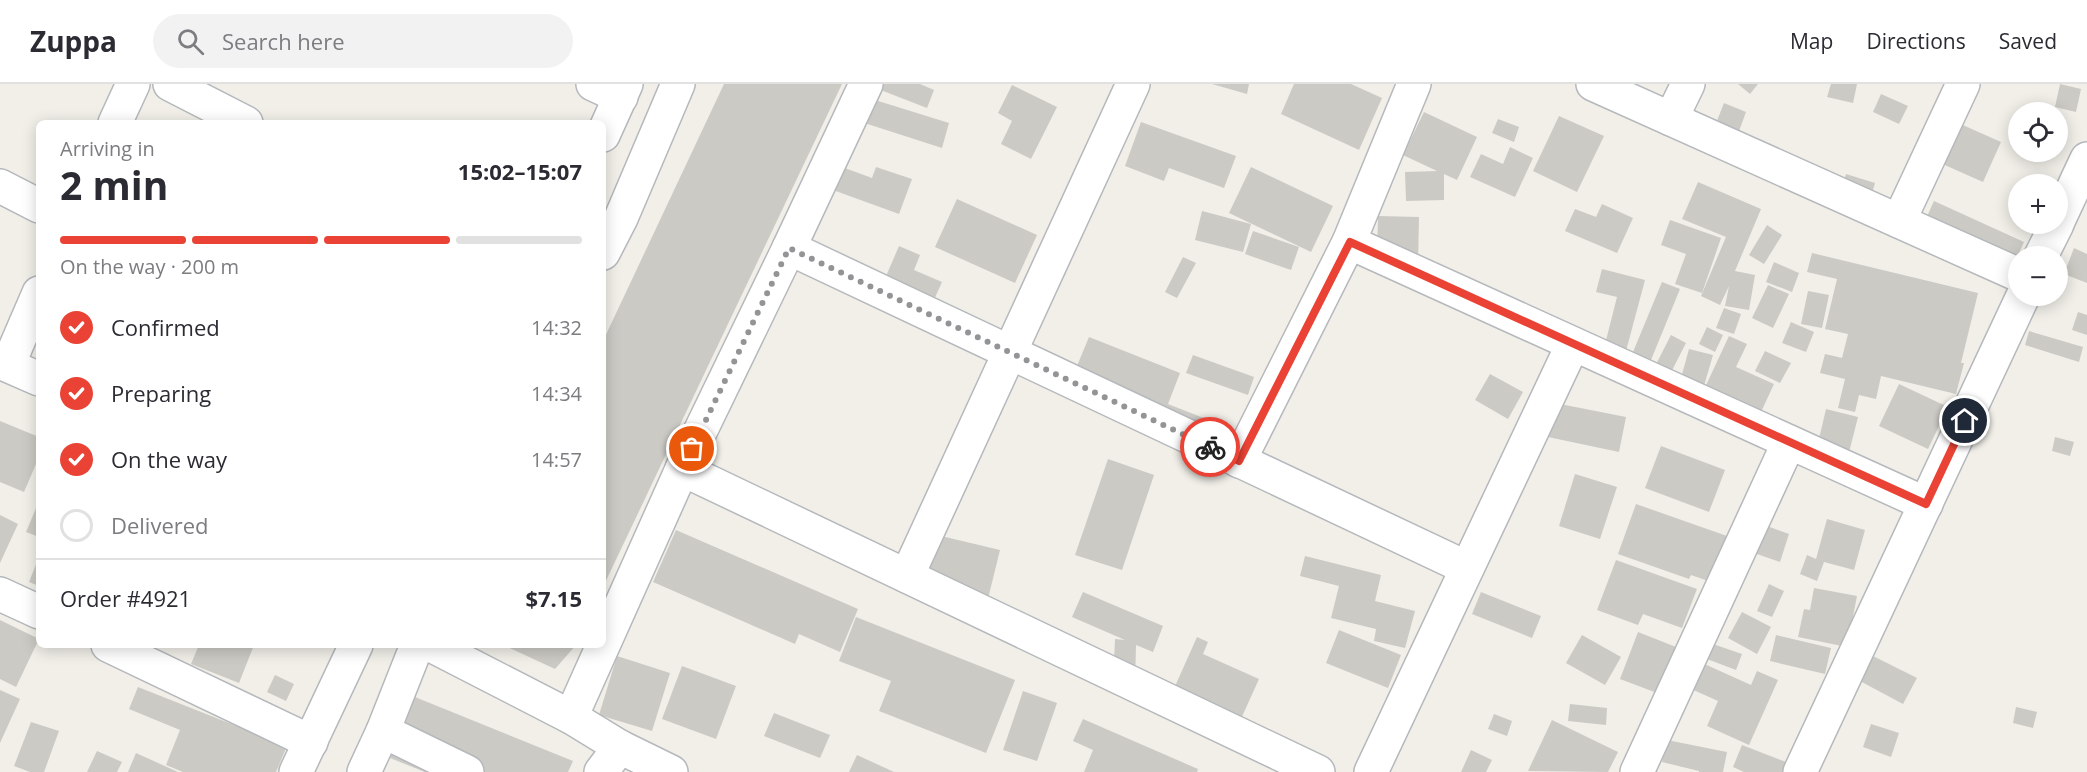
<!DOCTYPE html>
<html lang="en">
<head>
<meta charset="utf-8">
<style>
	:root { --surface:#fff; --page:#f2f2f3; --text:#2b2b33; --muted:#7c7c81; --line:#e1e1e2; --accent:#ea4335 }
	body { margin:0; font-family:"Open Sans",sans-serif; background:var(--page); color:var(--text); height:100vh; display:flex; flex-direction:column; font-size:22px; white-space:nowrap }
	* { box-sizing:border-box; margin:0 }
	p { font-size:20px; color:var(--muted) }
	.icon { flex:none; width:33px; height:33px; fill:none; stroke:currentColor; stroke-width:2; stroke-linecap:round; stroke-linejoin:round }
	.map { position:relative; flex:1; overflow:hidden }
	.details { position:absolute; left:36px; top:36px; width:570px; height:528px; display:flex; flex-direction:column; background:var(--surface); border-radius:9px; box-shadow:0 3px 15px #0003 }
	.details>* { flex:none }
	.buttons { position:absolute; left:2008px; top:18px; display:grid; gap:12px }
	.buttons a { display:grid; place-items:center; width:60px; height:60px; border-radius:50%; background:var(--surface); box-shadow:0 3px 15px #0003; font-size:30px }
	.pin { position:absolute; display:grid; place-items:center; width:51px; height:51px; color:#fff; margin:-26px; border:3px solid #fff; border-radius:50%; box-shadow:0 2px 6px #0007 }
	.courier { position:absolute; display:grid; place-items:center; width:60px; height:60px; margin:-30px; border:4px solid #ea4335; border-radius:50%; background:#fff; color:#222; box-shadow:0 2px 8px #0007 }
	.summary em { font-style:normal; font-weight:700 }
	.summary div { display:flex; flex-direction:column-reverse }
	.summary { display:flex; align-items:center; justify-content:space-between; height:102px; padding:0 24px }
	h1 { font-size:39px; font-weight:700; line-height:45px }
	.bar { display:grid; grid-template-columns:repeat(4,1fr); gap:9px 6px; align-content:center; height:72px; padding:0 24px }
	.bar i { height:8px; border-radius:4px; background:var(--line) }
	.bar .active { background:var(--accent) }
	.bar p { grid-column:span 4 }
	.line { display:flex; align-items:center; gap:15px; padding:0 24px; border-top:2px solid var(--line) }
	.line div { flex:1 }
	ol { padding:0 24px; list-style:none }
	li { display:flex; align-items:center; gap:18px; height:66px }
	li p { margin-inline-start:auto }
	li .icon { padding:6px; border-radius:50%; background:var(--accent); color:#fff; stroke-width:4 }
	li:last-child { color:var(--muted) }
	li i { width:33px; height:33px; border:3px solid var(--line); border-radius:50% }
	header { display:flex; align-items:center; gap:36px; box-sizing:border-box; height:84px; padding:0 30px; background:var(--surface); border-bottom:2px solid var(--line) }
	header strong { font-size:28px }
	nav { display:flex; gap:33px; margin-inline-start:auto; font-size:21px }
	.search { width:420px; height:54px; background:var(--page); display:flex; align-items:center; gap:15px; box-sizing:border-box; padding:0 21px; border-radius:33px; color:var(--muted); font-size:22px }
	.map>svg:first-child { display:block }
</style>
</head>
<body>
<header>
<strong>Zuppa</strong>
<div class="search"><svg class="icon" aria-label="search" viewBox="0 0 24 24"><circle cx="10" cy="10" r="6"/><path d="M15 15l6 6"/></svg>Search here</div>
<nav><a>Map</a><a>Directions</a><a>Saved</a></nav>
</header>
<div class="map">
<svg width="2087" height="688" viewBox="0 0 2087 688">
	<rect width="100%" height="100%" fill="#f1efe8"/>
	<!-- building -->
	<g fill="#cccac5">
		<path d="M724,0H842L603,503V257Z"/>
		<path d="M880,0H920L934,6L927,24L878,5Z"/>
		<path d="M1212,0H1249L1247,10Z"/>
		<path d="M1294,0H1351L1382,14L1359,66L1281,30Z"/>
		<path d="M1738,0H1758L1750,10Z"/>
		<path d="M1831,0H1857L1853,19L1827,13Z"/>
		<path d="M2060,0L2081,5L2076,28L2055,23Z"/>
		<path d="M1012,1L1057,23L1031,75L1001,60L1012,37L998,29Z"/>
		<path d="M1881,10L1908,22L1899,40L1873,28Z"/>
		<path d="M859,11L949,39L942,64L852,35Z"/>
		<path d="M1724,19L1746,28L1734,61L1711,52Z"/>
		<path d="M1424,28L1477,53L1457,96L1444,90V116L1406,117L1405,88L1437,87L1403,71Z"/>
		<path d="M1559,32L1604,52L1577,108L1533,87Z"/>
		<path d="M1498,35L1519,43L1514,58L1492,49Z"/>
		<path d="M1141,38L1236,72L1224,104L1169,84L1164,97L1125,82Z"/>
		<path d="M1956,38L2001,58L1983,98L1938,78Z"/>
		<path d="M1510,63L1533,74L1515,113L1470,93L1481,70L1503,80Z"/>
		<path d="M842,83L872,94L876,83L912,95L899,130L833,106Z"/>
		<path d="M1251,83L1333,122L1311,168L1229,129Z"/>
		<path d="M1846,90L1875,99L1870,116L1841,106Z"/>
		<path d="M1698,98L1761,125L1735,187L1755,191L1749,226L1725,222L1729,202L1720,221L1701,212L1726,153L1682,135Z"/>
		<path d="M957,115L1037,151L1015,199L935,163Z"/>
		<path d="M1934,117L2024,158L2010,189L1920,148Z"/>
		<path d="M1602,120L1633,134L1617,169L1565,147L1575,125L1596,133Z"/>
		<path d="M1202,127L1251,140L1243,168L1195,156Z"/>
		<path d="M1378,132L1419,133L1418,182H1377Z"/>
		<path d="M1670,136L1721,154L1702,209L1675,200L1686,170L1661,161Z"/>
		<path d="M1767,141L1782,151L1764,180L1749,171Z"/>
		<path d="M1253,147L1299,163L1291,186L1245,170Z"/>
		<path d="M899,162L920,171L914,186L942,198L925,236L884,197Z"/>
		<path d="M2074,164L2087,170V199L2064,190Z"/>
		<path d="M1812,169L1978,209L1961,279H1964L1956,310L1881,292L1876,315L1859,311L1855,328L1838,324L1845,295L1820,289L1825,270L1842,274L1848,250L1825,245L1837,195L1807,188Z"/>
		<path d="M1183,173L1196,179L1177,214L1165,208Z"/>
		<path d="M1774,178L1799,189L1792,208L1766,198Z"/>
		<path d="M1602,185L1645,196L1622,282L1601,276L1617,213L1596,208Z"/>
		<path d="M1662,198L1680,205L1651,276L1633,268Z"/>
		<path d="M1768,201L1789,210L1773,244L1752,234Z"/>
		<path d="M1808,207L1829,211L1822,244L1801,240Z"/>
		<path d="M1724,224L1741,230L1734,250L1716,244Z"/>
		<path d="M2078,228L2087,231V251L2072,246Z"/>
		<path d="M1791,238L1814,248L1806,268L1782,259Z"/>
		<path d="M1707,243L1723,251L1715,268L1699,260Z"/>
		<path d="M2029,247L2083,263L2079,278L2025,261Z"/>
		<path d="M1671,251L1686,259L1664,302L1649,294Z"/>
		<path d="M1729,252L1747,260L1736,283L1774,300L1754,343L1676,312L1689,265L1713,271L1701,312Z"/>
		<path d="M1089,253L1180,289L1168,320L1229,344L1218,371L1065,311Z"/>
		<path d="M1765,267L1791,279L1780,299L1755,287Z"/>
		<path d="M1193,271L1254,293L1248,311L1186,289Z"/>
		<path d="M1490,290L1523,308L1508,335L1475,316Z"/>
		<path d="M1899,300L1948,323L1928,365L1879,342Z"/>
		<path d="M1555,319L1626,333L1619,368L1548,353Z"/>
		<path d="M1826,325L1858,333L1845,384L1814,376Z"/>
		<path d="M0,337L39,353V373L24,408L0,398Z"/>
		<path d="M2055,353L2074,358L2070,372L2052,367Z"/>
		<path d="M1661,362L1725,386L1709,428L1645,404Z"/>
		<path d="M1108,375L1154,391L1122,486L1075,471Z"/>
		<path d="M1575,390L1617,403L1600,455L1559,442Z"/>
		<path d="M39,417V453L26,448Z"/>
		<path d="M1636,420L1727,452L1711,498L1691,491L1689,495L1618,470Z"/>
		<path d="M0,431L18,440L0,479Z"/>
		<path d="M1827,435L1865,446L1854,486L1824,478L1817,497L1800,490L1807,471L1816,475Z"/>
		<path d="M1764,441L1789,450L1780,478L1754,469Z"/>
		<path d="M676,446L858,525L840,568L799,550L795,560L653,498Z"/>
		<path d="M937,451L1000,466L984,531L921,516Z"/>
		<path d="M1305,472L1381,491L1375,517L1415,527L1405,564L1374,557L1376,545L1331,534L1339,502L1300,492Z"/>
		<path d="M39,473V502L29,498Z"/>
		<path d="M1616,476L1697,505L1682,544L1643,530L1638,541L1597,526Z"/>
		<path d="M1769,500L1784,507L1772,533L1757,527Z"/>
		<path d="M1814,504L1857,512L1847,563L1798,553L1804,525L1810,526Z"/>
		<path d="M1083,508L1163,542L1153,568L1136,561L1135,602L1113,601L1115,555L1125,556L1072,533Z"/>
		<path d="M1481,508L1541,532L1532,554L1472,530Z"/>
		<path d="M1742,528L1771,543L1757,570L1728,554Z"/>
		<path d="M856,533L1015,596L986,669L879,627L891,597L839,577Z"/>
		<path d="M0,536L39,555L16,603L0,595Z"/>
		<path d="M1339,546L1401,571L1388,604L1326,579Z"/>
		<path d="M1638,548L1676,563L1657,609L1620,595Z"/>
		<path d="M1582,551L1621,573L1605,601L1566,579Z"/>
		<path d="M1776,551L1831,564L1825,590L1770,577Z"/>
		<path d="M1197,553L1208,558L1203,570L1259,595L1231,657L1164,627Z"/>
		<path d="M1713,560L1742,570L1736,586L1707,575Z"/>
		<path d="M199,561H254L239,599L191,580Z"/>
		<path d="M503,561H576L555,585Z"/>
		<path d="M1871,571L1917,594L1903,620L1858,596Z"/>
		<path d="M617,572L670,589L652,647L599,631Z"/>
		<path d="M1700,578L1751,601L1757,587L1778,596L1749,661L1707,642L1718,617L1689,604Z"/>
		<path d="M682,582L736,602L716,655L662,635Z"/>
		<path d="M275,591L294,600L286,617L267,608Z"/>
		<path d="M138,603L287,662L276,688H183L166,681L180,646L129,625Z"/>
		<path d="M0,606L20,615L0,659Z"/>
		<path d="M1023,607L1057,619L1037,677L1003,666Z"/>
		<path d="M415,613L573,677L568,688H425L390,674Z"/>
		<path d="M1570,620L1607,624L1606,641L1568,637Z"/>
		<path d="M2016,623L2037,628L2033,644L2013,639Z"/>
		<path d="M774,629L830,651L820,674L764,652Z"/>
		<path d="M1494,630L1512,637L1507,652L1488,645Z"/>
		<path d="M1083,635L1198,685L1197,688H1084L1093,666L1073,657Z"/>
		<path d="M1552,636L1618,668L1608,688L1528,687Z"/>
		<path d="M31,638L59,647L44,688H30L14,682Z"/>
		<path d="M1871,640L1899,649L1891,673L1863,663Z"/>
		<path d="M1667,656L1727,668L1723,688H1699V687L1662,678Z"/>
		<path d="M1742,661L1786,678L1782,688H1744L1733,683Z"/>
		<path d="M1471,666L1492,676L1486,688H1461Z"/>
		<path d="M97,667L122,678L117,688H87Z"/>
		<path d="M136,669L178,688H128Z"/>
		<path d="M857,671L894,688H849Z"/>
	</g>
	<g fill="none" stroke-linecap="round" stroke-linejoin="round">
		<defs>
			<g id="minor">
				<path d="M170,0L246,39"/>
				<path d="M593,0L621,13"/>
				<path d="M1593,0L2019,191"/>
				<path d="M1671,35L1688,0"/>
				<path d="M115,39L133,0"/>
				<path d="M0,102L39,122"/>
				<path d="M1899,137L1963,0"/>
				<path d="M2058,137L2087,75"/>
				<path d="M1349,158L1926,420"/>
				<path d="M789,164L866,0"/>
				<path d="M2041,172L2057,140"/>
				<path d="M0,278L39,295"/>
				<path d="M8,281L39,209"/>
				<path d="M1239,377L1349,158L1414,0"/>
				<path d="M682,385L1318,688"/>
				<path d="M907,492L1133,0"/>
				<path d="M0,510L39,528"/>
				<path d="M108,561L311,658"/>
				<path d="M431,561L571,633L620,663L671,688"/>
				<path d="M571,633L682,385L789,164L1467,484"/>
				<path d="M383,647L467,688"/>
				<path d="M601,688L620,663"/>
				<path d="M1371,688L1573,260"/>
				<path d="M1637,688L1789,358"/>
				<path d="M1800,688L2023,212"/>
			</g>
			<g id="tertiary">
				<path d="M603,51L626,0"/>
				<path d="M603,169L621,134L678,0"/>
				<path d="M296,688L356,561"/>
				<path d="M364,688L383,647L417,561"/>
			</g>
		</defs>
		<!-- minor casing -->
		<use href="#minor" stroke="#b5b8bc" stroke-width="36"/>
		<!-- tertiary casing -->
		<use href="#tertiary" stroke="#b5b8bc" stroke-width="36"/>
		<!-- minor -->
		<use href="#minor" stroke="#fff" stroke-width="33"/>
		<!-- tertiary -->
		<use href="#tertiary" stroke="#fff" stroke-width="33"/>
	</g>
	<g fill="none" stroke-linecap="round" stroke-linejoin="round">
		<!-- done -->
		<path stroke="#929495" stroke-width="6" stroke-dasharray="0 10.8" d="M692,365L789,164L1210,363"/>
		<!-- route -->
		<path stroke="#ea4335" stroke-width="8" d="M1210,363L1239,377L1350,158L1926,420L1965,337"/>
	</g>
</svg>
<div class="buttons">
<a><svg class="icon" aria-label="locate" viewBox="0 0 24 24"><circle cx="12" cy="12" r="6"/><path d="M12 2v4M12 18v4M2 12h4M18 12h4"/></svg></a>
<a>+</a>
<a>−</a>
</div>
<div class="pin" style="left:692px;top:365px;background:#ea580c"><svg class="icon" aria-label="bag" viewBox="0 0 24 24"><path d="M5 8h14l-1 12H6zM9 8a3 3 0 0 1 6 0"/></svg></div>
<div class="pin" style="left:1965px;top:337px;background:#1f2937"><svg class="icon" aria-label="home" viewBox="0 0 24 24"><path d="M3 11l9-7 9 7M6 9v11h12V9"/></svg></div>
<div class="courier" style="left:1210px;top:363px"><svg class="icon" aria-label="bike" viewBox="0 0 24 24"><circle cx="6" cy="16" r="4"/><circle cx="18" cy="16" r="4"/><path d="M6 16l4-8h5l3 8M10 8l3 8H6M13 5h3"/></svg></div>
<section class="details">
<div class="summary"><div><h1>2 min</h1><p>Arriving in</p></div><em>15:02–15:07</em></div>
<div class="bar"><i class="active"></i><i class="active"></i><i class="active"></i><i></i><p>On the way · 200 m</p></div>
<ol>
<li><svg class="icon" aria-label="check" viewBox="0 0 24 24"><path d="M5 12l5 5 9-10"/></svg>Confirmed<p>14:32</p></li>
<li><svg class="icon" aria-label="check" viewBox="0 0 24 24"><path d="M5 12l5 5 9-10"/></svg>Preparing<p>14:34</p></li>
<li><svg class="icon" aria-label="check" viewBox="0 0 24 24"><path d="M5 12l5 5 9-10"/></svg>On the way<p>14:57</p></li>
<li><i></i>Delivered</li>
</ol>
<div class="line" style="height:78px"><div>Order #4921</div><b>$7.15</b></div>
</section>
</div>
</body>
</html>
